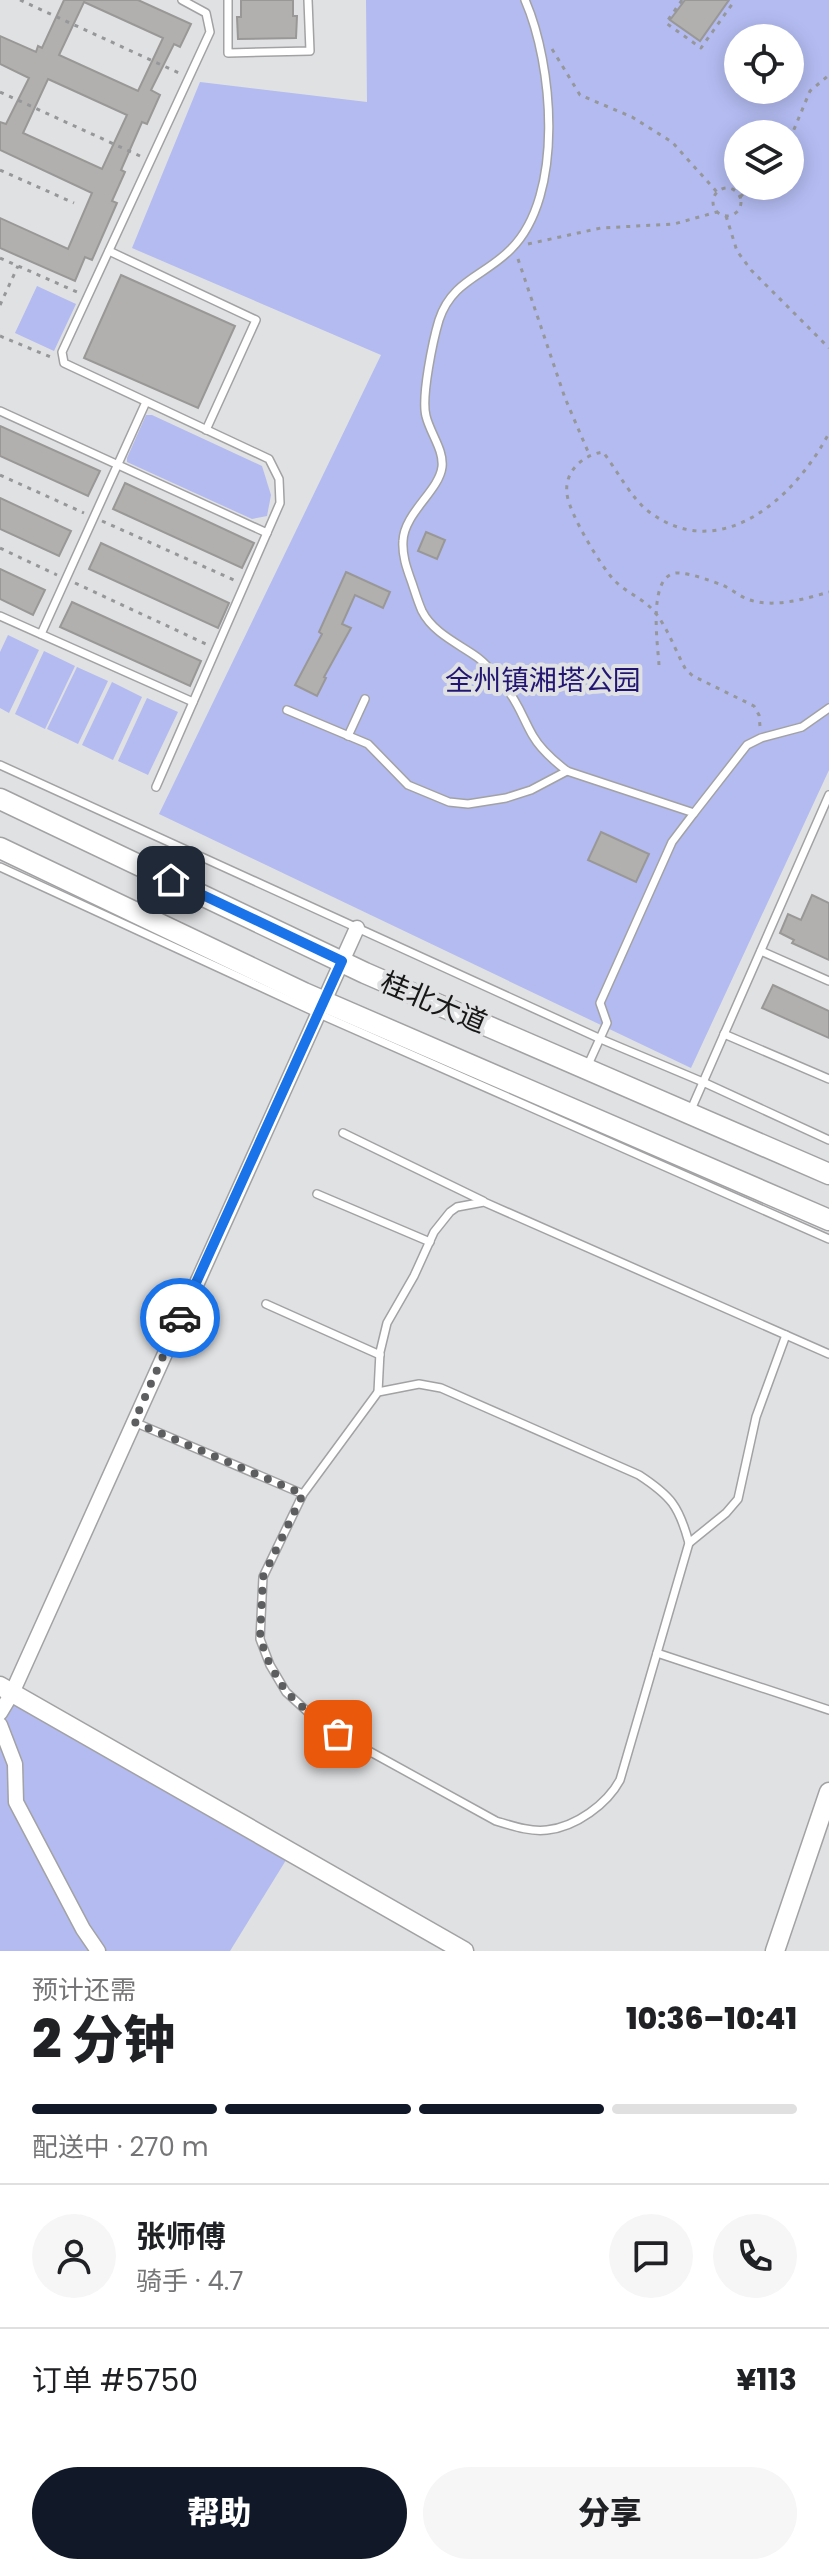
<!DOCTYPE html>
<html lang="zh">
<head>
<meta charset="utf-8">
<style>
	:root { --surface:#fff; --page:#f6f6f6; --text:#202124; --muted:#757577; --line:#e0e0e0; --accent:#111827 }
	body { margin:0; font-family:Poppins,"Noto Sans SC",sans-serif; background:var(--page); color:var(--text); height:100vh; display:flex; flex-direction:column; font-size:30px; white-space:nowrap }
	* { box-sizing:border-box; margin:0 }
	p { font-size:26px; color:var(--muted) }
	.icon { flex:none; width:44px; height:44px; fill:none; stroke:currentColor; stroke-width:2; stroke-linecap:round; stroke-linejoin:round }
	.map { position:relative; height:1951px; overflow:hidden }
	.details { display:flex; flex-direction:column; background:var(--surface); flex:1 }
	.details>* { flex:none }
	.fabs { position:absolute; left:724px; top:24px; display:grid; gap:16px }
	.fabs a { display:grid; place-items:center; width:80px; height:80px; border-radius:50%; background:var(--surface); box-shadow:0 4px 20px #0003; font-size:40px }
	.pin { position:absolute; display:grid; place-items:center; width:68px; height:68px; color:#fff; margin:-34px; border-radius:16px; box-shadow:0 4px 12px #0006 }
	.courier { position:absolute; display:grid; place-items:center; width:80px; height:80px; margin:-40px; border:6px solid #1a73e8; border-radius:50%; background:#fff; color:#222; box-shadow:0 2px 10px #0007 }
	.head em { font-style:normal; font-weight:800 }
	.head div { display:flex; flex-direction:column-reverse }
	.head { display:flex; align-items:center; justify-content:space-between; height:136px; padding:0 32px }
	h1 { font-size:52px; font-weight:800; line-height:60px }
	.bar { display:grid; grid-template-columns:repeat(4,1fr); gap:12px 8px; align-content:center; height:96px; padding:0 32px }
	.bar i { height:10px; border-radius:6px; background:var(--line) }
	.bar .on { background:var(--accent) }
	.bar p { grid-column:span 4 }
	.line { display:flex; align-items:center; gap:20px; padding:0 32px; border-top:2px solid var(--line) }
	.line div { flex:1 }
	.round { display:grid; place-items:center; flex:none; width:84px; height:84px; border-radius:42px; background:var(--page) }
	.action { display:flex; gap:16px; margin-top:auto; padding:16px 32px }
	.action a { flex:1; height:92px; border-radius:48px; background:var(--accent); color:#fff; font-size:32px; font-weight:800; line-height:92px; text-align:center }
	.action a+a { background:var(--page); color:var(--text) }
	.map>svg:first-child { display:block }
</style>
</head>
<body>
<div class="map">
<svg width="829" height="1951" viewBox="0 0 829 1951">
	<rect width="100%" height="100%" fill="#e0e1e3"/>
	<!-- green -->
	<g fill="#b3bbf1" fill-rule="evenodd">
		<path d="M366,0H829V770L691,1068L159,814L381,355L132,248L200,82L367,102ZM738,38H790V90H738ZM738,134H790V186H738Z"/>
		<path d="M37,286L76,304L54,351L15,333Z"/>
		<path d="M146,415H152L262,466L271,495L267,516L252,519L127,462V458Z"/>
		<path d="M8,635L39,650L9,713L0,708V652Z"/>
		<path d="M44,651L75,666L45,729L15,714Z"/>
		<path d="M77,667L108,681L78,744L47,729Z"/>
		<path d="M112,682L142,697L113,760L82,745Z"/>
		<path d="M147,698L178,712L148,775L118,761Z"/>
		<path d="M0,1686L291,1852L230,1951H0Z"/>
	</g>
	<!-- building -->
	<g fill="#b2b0af" stroke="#999897" stroke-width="2" fill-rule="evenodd">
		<path d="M64,0H138L191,24L180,47L174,44L151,90L160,95L147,124L142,122L121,170L125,172L112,201L117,203L92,260L85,257L75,281L0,248V218L68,249L92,193L0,150V122L6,124L29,78L0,64V36L36,52L38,46L42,48ZM84,2L163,38L138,91L59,55ZM48,79L127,115L102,169L23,133Z"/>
		<path d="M241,0H293V16H297L296,38L238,39L237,17H241Z"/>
		<path d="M685,0H729L700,41L670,20Z"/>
		<path d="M121,275L235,326L198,408L84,358Z"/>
		<path d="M0,426L100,471L88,496L0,456Z"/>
		<path d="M125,483L254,543L242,568L113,509Z"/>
		<path d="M0,498L71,531L59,556L0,529Z"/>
		<path d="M426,532L445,540L437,559L418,551Z"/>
		<path d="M101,543L229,603L218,628L89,569Z"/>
		<path d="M0,569L45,590L33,615L0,599Z"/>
		<path d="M346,572L390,592L383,608L355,595L342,624L351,628L324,677L326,678L317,696L295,685L322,634L319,632Z"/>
		<path d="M72,602L201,661L190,686L60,627Z"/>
		<path d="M601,832L649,854L636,882L588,860Z"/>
		<path d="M812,895L829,903V960L792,943L794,940L780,933L788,914L801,920Z"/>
		<path d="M773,985L829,1011V1038L762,1008Z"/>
	</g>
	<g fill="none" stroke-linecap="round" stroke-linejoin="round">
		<defs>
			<g id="service">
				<path d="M228,0V53L310,51L308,0"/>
				<path d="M525,0C553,64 565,195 511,249C485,276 452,280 439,320C433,340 421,397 426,416C430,433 444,450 442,467C439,491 404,513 403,541C402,556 407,569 412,583C415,592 418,602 422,611C433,633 459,644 477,657C488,665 498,678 506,688C518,702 524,721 533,736C541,750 554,761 567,771L694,813L672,842L600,1003L607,1023L587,1067"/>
				<path d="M109,251L256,320L206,430"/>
				<path d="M0,411L267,533"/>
				<path d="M0,616L193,702"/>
				<path d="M41,634L146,402"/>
				<path d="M287,710L368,744L408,785L449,802L468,804L506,798L531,790L567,771"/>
				<path d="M348,736L365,699"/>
				<path d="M0,765L603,1040L703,1082L829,1140"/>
				<path d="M156,787L280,503L279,479L269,459L64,363L62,352L210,32L206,13L182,0"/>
				<path d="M694,813L747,745L761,738L802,727L829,708"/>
				<path d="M0,867L317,1013L829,1239"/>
				<path d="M761,951L829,981"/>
				<path d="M724,1034L829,1079"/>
				<path d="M690,1112L829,795"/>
				<path d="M343,1133L483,1201"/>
				<path d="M317,1194L430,1242"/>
				<path d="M266,1304L380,1355"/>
				<path d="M378,1392L380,1352L387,1323L414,1276L434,1232L450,1212L457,1207L484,1202L829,1354"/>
				<path d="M134,1422L303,1494L263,1577L260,1639L270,1665L286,1692L310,1714L338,1734L496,1821C513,1826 530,1832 547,1830C576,1827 607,1804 620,1780L689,1543C679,1506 671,1496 639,1475L441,1388L419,1384L378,1392L303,1494"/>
				<path d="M689,1543L726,1513L738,1499L756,1417L786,1335"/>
				<path d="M657,1653L829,1710"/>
			</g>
			<g id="minor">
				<path d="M0,1713L12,1693L357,928"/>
				<path d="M0,1725L15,1764L16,1802L83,1929L98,1951"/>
			</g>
			<g id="secondary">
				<path d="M0,1686L464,1951"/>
				<path d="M775,1951L829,1792"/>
			</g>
			<g id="primary">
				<path d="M0,799L365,973L829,1174"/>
				<path d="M0,848L304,993L829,1220"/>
			</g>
		</defs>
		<!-- service casing -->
		<use href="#service" stroke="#a2a2a4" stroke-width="10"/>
		<!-- minor casing -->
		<use href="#minor" stroke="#a2a2a4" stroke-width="17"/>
		<!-- secondary casing -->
		<use href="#secondary" stroke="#a2a2a4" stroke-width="21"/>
		<!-- primary casing -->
		<use href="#primary" stroke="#a2a2a4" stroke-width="23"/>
		<!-- path -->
		<g stroke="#969799" stroke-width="3" stroke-dasharray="4 6" stroke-linecap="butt">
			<path d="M20,0L179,73"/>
			<path d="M682,0L666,23L701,48L735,0"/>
			<path d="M552,49L580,95L632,117L672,142L717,192"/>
			<path d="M0,92L140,156"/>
			<path d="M790,139L810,91L829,75"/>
			<path d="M0,170L74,203"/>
			<circle cx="727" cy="202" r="14"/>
			<path d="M740,197L752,186"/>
			<path d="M726,216L737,251L751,270L829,348"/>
			<path d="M528,244L601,228L674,224L717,212"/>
			<path d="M0,258L77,292"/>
			<path d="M518,259L565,398L589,454"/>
			<path d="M0,305L18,266"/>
			<path d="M0,336L53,358"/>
			<path d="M0,475L84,513"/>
			<path d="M102,521L234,580"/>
			<path d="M0,548L57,575"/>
			<path d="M75,583L206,644"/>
			<path d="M659,665C658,645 646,570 680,573C693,574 711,581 722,585C732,589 740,597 750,600C774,608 805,599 829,592"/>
			<path d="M760,726L759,715L754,706L693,676L686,670C676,652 669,631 657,615C647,600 626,593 614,580C600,565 569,513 567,494C564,471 583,455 603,452C616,469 632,499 648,511C720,566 795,498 829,433"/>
		</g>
		<!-- service -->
		<use href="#service" stroke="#fff" stroke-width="7"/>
		<!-- minor -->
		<use href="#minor" stroke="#fff" stroke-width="14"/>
		<!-- secondary -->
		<use href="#secondary" stroke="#fff" stroke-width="18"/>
		<!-- primary -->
		<use href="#primary" stroke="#fff" stroke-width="20"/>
	</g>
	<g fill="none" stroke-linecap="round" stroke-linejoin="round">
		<!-- done -->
		<path stroke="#5d5e5f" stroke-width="8" stroke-dasharray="0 14.4" d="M180,1318L134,1422L303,1494L263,1577L260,1639L270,1665L286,1692L310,1714L338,1734"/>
		<!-- route -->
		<path stroke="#1a73e8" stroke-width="10" d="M171,880L342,961L180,1318"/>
	</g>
	<g text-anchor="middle" stroke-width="8" stroke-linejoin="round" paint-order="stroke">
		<!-- park labels -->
		<g font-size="28" fill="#221672" stroke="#e0e1e3">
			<text x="543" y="690">全州镇湘塔公园</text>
		</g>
		<!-- street labels -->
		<g font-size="28" fill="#171718" stroke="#e0e1e3">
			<text transform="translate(434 1002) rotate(23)" y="10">桂北大道</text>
		</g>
	</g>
</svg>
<div class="fabs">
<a><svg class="icon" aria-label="locate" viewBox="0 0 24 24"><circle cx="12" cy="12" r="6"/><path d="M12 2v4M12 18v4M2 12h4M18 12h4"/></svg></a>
<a><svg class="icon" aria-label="layers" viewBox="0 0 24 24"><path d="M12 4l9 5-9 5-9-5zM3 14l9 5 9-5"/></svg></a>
</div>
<div class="pin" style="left:338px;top:1734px;background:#ea580c"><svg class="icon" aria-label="bag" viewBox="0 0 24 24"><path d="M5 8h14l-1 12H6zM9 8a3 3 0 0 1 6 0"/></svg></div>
<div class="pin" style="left:171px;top:880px;background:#1f2937"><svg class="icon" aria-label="home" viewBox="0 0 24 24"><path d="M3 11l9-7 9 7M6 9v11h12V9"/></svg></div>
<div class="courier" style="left:180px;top:1318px"><svg class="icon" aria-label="car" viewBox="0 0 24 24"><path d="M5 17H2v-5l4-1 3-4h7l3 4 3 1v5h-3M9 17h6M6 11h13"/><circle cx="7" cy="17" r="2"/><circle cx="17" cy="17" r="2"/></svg></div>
</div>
<section class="details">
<div class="head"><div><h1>2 分钟</h1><p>预计还需</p></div><em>10:36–10:41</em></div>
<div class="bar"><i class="on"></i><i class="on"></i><i class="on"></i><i></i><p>配送中 · 270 m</p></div>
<div class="line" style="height:144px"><a class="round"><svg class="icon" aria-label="person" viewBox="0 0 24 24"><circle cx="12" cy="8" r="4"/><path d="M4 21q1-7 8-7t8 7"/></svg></a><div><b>张师傅</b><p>骑手 · 4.7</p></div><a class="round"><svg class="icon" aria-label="chat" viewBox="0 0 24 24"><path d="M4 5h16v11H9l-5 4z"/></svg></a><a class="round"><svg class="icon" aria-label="phone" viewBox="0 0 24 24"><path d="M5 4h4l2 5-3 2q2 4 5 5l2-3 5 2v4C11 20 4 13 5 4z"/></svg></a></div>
<div class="line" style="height:104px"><div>订单 #5750</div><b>¥113</b></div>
<div class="action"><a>帮助</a><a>分享</a></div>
</section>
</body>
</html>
